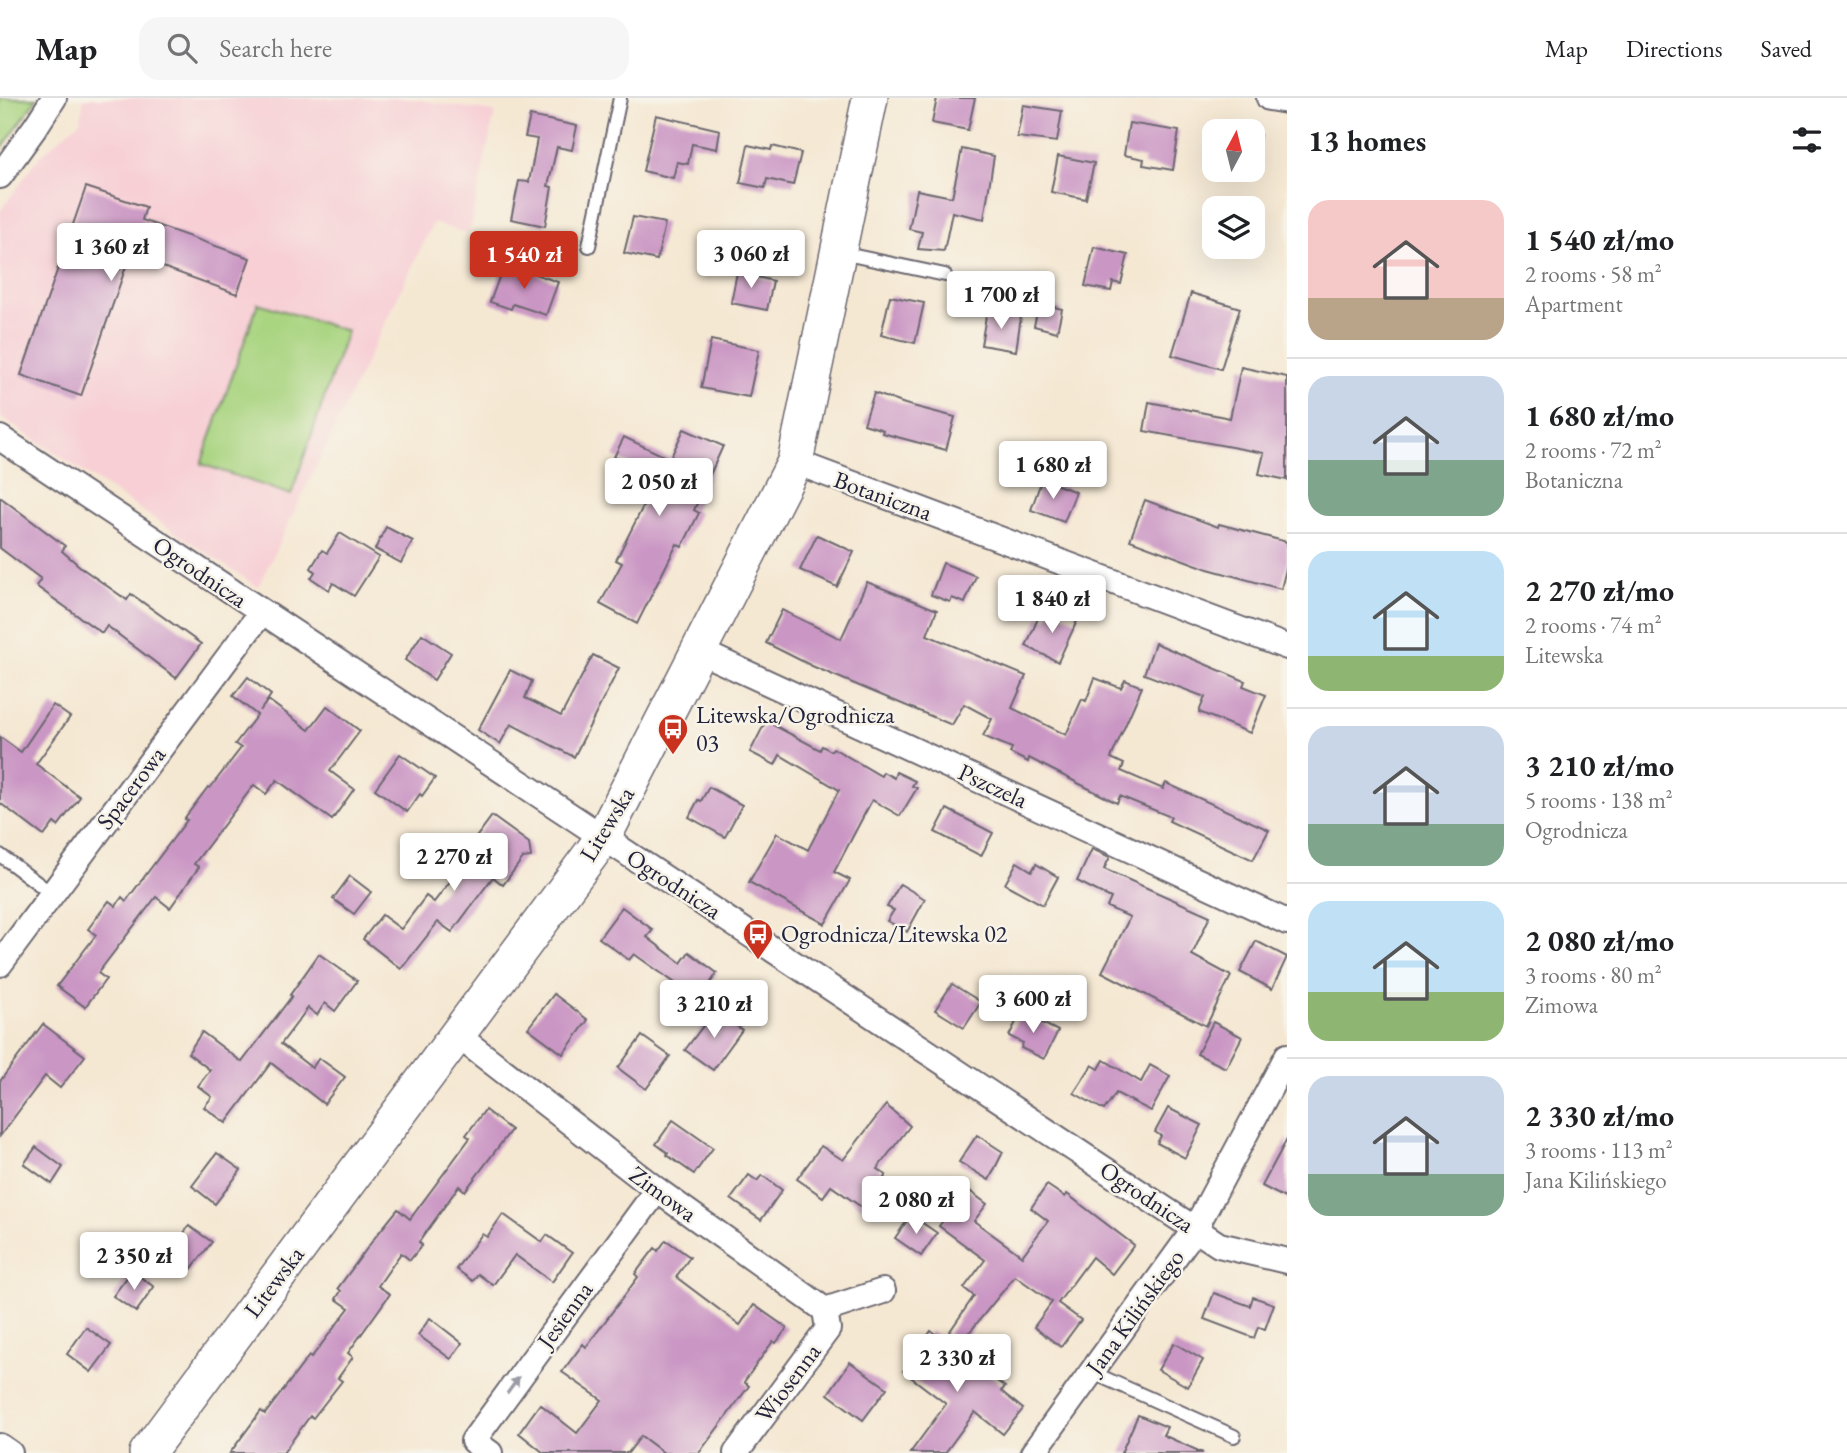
<!DOCTYPE html>
<meta charset="utf-8">
<style>
body{margin:0;font-family:"EB Garamond",serif;background:#f6f6f6;color:#202124;height:100vh;display:flex;flex-direction:column;font-size:26px;white-space:nowrap}
*{box-sizing:border-box;margin:0}
p{font-size:23px;color:#757577}
.icon{flex:none;width:38px;height:38px;fill:none;stroke:currentColor;stroke-width:2;stroke-linecap:round;stroke-linejoin:round}
.map{position:relative;flex:1;overflow:hidden}
.side{display:flex;flex-direction:column;background:#fff;width:560px}
.side>*{flex:none}
.needle{width:46px;rotate:7deg}
.buttons{position:absolute;left:1202px;top:21px;display:grid;gap:14px}
.buttons a{display:grid;place-items:center;width:63px;height:63px;border-radius:14px;background:#fff;box-shadow:0 7px 28px #0002;font-size:35px}
.price{position:absolute;translate:-50% -60px;padding:0 16px;border-radius:7px;background:#fff;color:#222;font-size:23px;line-height:46px;filter:drop-shadow(0 2px 4px #0008)}
.price::after{content:'';position:absolute;left:50%;top:42px;width:21px;height:16px;margin-left:-10px;background:inherit;clip-path:polygon(0 0,100% 0,50% 100%)}
.price.on{background:#c8321e;color:#fff}
ul{padding:0;list-style:none}
li{display:flex;align-items:center;gap:21px;height:175px;padding:0 21px}
li+li{border-top:2px solid #e0e0e0}
li span{display:grid;place-items:center;flex:none;width:196px;height:140px;border-radius:21px;color:#555}
li>.icon{margin-inline-start:auto}
span .icon{width:84px;height:84px;fill:#fffc;stroke-width:1}
li b{font-size:30px}
h2{display:flex;justify-content:space-between;align-items:center;height:84px;padding:0 21px;font-size:30px}
header{display:flex;align-items:center;gap:42px;box-sizing:border-box;height:98px;padding:0 35px;background:#fff;border-bottom:2px solid #e0e0e0}
header strong{font-size:33px}
nav{display:flex;gap:38px;margin-inline-start:auto;font-size:24px}
.search{width:490px;height:63px;background:#f6f6f6;display:flex;align-items:center;gap:18px;box-sizing:border-box;padding:0 24px;border-radius:21px;color:#757577;font-size:26px}
main{display:flex;flex:1;min-height:0}
.map>svg:first-child{display:block}
</style>
<header>
<strong>Map</strong>
<div class="search"><svg class="icon" aria-label="search" viewBox="0 0 24 24"><circle cx="10" cy="10" r="6"/><path d="M15 15l6 6"/></svg>Search here</div>
<nav><a>Map</a><a>Directions</a><a>Saved</a></nav>
</header>
<main>
<div class="map">
<svg width="1287" height="1355" viewBox="0 0 1287 1355">
<rect width="100%" height="100%" fill="#f7f3e8"/>
<filter id="ink" filterUnits="userSpaceOnUse"><feTurbulence type="fractalNoise" baseFrequency=".0143" numOctaves="2"/><feDisplacementMap in="SourceGraphic" scale="14" xChannelSelector="R" yChannelSelector="G"/><feConvolveMatrix kernelMatrix="1 2 1 2 8 2 1 2 1" color-interpolation-filters="sRGB"/></filter>
<filter id="wash" filterUnits="userSpaceOnUse"><feTurbulence type="fractalNoise" baseFrequency=".00686" numOctaves="4" result="noise"/><feDisplacementMap in="SourceGraphic" scale="28" xChannelSelector="R" yChannelSelector="G"/><feGaussianBlur stdDeviation="1.57" result="paint"/><feColorMatrix in="noise" values="0 0 0 0 0 0 0 0 0 0 0 0 0 0 0 0 0 1.4 0 .05"/><feComposite in="paint" operator="in"/></filter>
<g filter="url(#wash)">
<rect width="100%" height="100%" fill="#f5e8d3"/>
<!-- built -->
<path fill="#f7cfd5" d="M84 0H406L495 14 469 136 433 125 258 489 0 319V113L40 58 80 23Z"/>
<!-- green -->
<g fill="#a9d480" stroke="#667b5e" stroke-width="2">
<path d="M0 0H37L0 53Z"/>
<path d="M258 205 347 233 291 397 201 366Z"/>
</g>
<g id="blocks">
<!-- building -->
<g fill="#ca96c4">
<path d="M937 0H975L968 32 932 25Z"/>
<path d="M1023 7 1062 13 1057 44 1017 39Z"/>
<path d="M656 17 720 32 717 51 692 46 688 66 677 64 673 80 643 73Z"/>
<path d="M530 18 577 28 572 52 557 49 548 88 552 89 545 128 511 121 519 83 529 84 537 41 525 39Z"/>
<path d="M1129 25 1179 33 1173 72 1143 67 1144 61 1124 57Z"/>
<path d="M1253 35 1260 37 1252 78 1226 73 1253 72Z"/>
<path d="M748 47 771 52 772 48 801 55 793 87 767 81 765 90 740 85Z"/>
<path d="M962 51 994 58 984 121 952 114 944 153 918 151 922 134 909 131 917 92 952 99Z"/>
<path d="M1058 58 1094 65 1086 101 1051 94Z"/>
<path d="M86 89 146 109 142 122 250 160 237 196 130 157 81 298 21 277Z"/>
<path d="M633 119 665 125 657 162 624 155Z"/>
<path d="M1094 149 1128 157 1121 186 1113 184 1111 193 1085 188Z"/>
<path d="M503 169 522 176 524 172 558 184 546 217 513 206 511 211 490 204Z"/>
<path d="M738 169 758 173 757 179 773 183 767 212 731 205Z"/>
<path d="M1191 195 1240 210 1221 271 1172 257Z"/>
<path d="M890 198 924 205 915 245 881 237Z"/>
<path d="M1039 205 1062 211 1057 234 1034 228Z"/>
<path d="M987 212 1021 218 1016 253 981 247Z"/>
<path d="M711 242 759 252 749 299 701 290Z"/>
<path d="M1241 269 1287 279V382L1259 376 1264 355 1144 333 1149 304 1230 320Z"/>
<path d="M874 295 905 306 955 319 946 352 882 335 883 332 864 326Z"/>
<path d="M684 331 723 348 694 412 699 415 682 449 677 446 637 526 600 506 622 465 616 462 658 379 614 359 624 339 670 361Z"/>
<path d="M1042 381 1076 394 1064 424 1031 412Z"/>
<path d="M0 399 65 448 62 453 83 471 127 502 131 496 201 546 176 580 107 528 102 535 36 488 41 481 0 450Z"/>
<path d="M1145 402 1218 429 1219 426 1287 444V467L1281 491 1208 471 1130 442Z"/>
<path d="M386 429 413 443 401 465 375 451Z"/>
<path d="M340 435 379 459 354 498 333 485 329 492 311 480 315 474 311 470 322 452 327 455Z"/>
<path d="M817 437 854 454 837 489 800 472Z"/>
<path d="M943 465 976 478 965 505 952 500 950 504 931 497Z"/>
<path d="M867 484 937 512 927 537 1026 578 1012 610 1066 637 1082 601 1086 603 1095 580 1121 590 1125 582 1142 589 1111 660 1124 666 1121 673 1163 691 1166 685 1269 732 1253 762 1169 723 1171 719 1120 698 1117 705 1029 660 1028 664 1010 655 1012 650 983 638 992 621 964 606 952 627 812 568 766 545 782 512 841 541Z"/>
<path d="M1052 511 1077 523 1058 564 1026 548 1039 518 1047 521Z"/>
<path d="M422 536 451 555 434 582 405 562Z"/>
<path d="M1155 545 1245 583 1243 588 1266 597 1250 635 1199 614 1205 599 1144 576Z"/>
<path d="M593 557 619 570 574 659 511 626 500 646 478 632 510 572 532 583 525 600 561 618Z"/>
<path d="M248 579 271 597 260 613 268 602 309 632 327 608 360 633 330 673 354 691 332 722 277 682 266 696 254 687 194 766 199 769 170 810 156 799 98 875 106 881 85 909 57 888 96 837 88 831 109 803 116 808 122 799 126 803 187 722 184 721 208 689 210 690 241 650 235 646 257 617 233 598Z"/>
<path d="M53 607 70 619 36 666 80 699 58 728 54 725 44 738 0 705V639L21 654Z"/>
<path d="M766 623 820 652 822 648 831 653 833 650 881 678 883 674 894 680 896 674 915 683 912 688 917 690 900 718 872 702 834 774 850 782 825 826 749 784 777 735 808 752 839 692 780 657 775 667 750 654Z"/>
<path d="M400 656 435 680 422 698 420 696 407 714 375 691Z"/>
<path d="M709 689 742 707 725 739 689 719 698 702 701 703Z"/>
<path d="M947 711 993 735 981 758 935 734Z"/>
<path d="M492 718 529 745 531 759 523 760 503 787 493 779 452 834 438 824 401 871 363 841 382 817 401 831 426 798 434 804 468 760 463 757Z"/>
<path d="M1092 751 1110 759 1104 771 1210 818 1192 857 1231 878 1206 928 1102 874 1130 819 1107 809 1111 800 1077 783Z"/>
<path d="M1017 764 1032 773 1036 766 1058 779 1043 807 1005 786Z"/>
<path d="M350 778 371 794 354 816 333 801Z"/>
<path d="M900 786 925 801 907 834 887 823 894 812 887 809Z"/>
<path d="M622 809 653 832 647 839 681 865 689 854 717 875 709 887 715 891 705 906 634 856 629 862 599 840Z"/>
<path d="M1256 843 1287 859 1272 891 1240 874Z"/>
<path d="M319 856 357 883 335 913 325 905 317 917 308 910 281 946 312 970 319 960 345 979 324 1006 271 965 226 1025 204 1009 212 999 198 988 210 972 188 955 202 934 242 964 292 898 290 897Z"/>
<path d="M952 886 981 904 964 930 935 912Z"/>
<path d="M554 896 588 922 563 956 528 930Z"/>
<path d="M715 912 742 932 713 972 685 952Z"/>
<path d="M1021 914 1058 933 1044 961 1021 950 1023 945 1009 938Z"/>
<path d="M1213 924 1242 939 1226 970 1197 956Z"/>
<path d="M43 926 85 958 60 990 45 978 0 1038V983Z"/>
<path d="M642 938 670 958 646 991 618 970Z"/>
<path d="M1104 962 1141 984 1150 967 1170 978 1151 1013 1116 995 1104 1012 1074 995 1092 967 1099 971Z"/>
<path d="M886 1007 910 1028 877 1071 886 1077 863 1110 831 1088 823 1099 797 1081 821 1048 843 1062Z"/>
<path d="M1168 1010 1202 1027 1185 1060 1157 1045 1161 1038 1155 1034Z"/>
<path d="M485 1012 511 1032 465 1093 459 1088 419 1144 422 1147 410 1162 401 1155 378 1188 390 1196 348 1255 353 1259 338 1280 342 1283 313 1320 310 1318 283 1355H230L261 1313 265 1316 309 1258 311 1260 349 1210 336 1201 341 1193 338 1190 376 1138 398 1111 410 1121 470 1040 466 1037Z"/>
<path d="M673 1022 713 1050 694 1076 667 1057 668 1055 656 1046Z"/>
<path d="M977 1037 1003 1054 989 1082 959 1064Z"/>
<path d="M1287 1041V1101L1262 1088Z"/>
<path d="M36 1049 63 1069 52 1086 24 1066Z"/>
<path d="M217 1055 241 1072 215 1106 192 1088Z"/>
<path d="M749 1077 757 1083 762 1077 782 1092 761 1122 731 1101Z"/>
<path d="M1047 1087 1065 1099 1067 1096 1134 1147 1112 1176 1092 1159 1058 1205 1081 1222 1061 1249 1034 1229 1052 1204 1015 1178 961 1245 948 1236 974 1198 964 1190 985 1162 939 1128 967 1091 987 1106 974 1123 1022 1158 1048 1123 1031 1110Z"/>
<path d="M503 1116 542 1144 547 1137 572 1155 552 1184 515 1157 493 1187 478 1176 473 1183 456 1171 482 1136 487 1139Z"/>
<path d="M911 1117 937 1135 921 1158 895 1140Z"/>
<path d="M189 1128 212 1144 188 1175 167 1159Z"/>
<path d="M666 1142 690 1159 676 1179 740 1227 754 1207 787 1230 776 1245 773 1243 744 1284 749 1288 699 1355H664L641 1338 628 1355H544L519 1335 540 1306 577 1335 602 1302 562 1274 583 1246 586 1249 638 1179 635 1176 655 1150 658 1153Z"/>
<path d="M132 1173 154 1189 136 1214 113 1198Z"/>
<path d="M1214 1195 1250 1208 1253 1199 1274 1206 1265 1231 1258 1229 1254 1240 1204 1221Z"/>
<path d="M430 1220 462 1245 451 1261 418 1237Z"/>
<path d="M86 1229 111 1247 91 1274 67 1256Z"/>
<path d="M931 1233 1005 1289 1001 1293 1023 1311 1003 1336 975 1314 945 1355H910L946 1306 903 1273Z"/>
<path d="M1174 1245 1203 1262 1188 1289 1158 1272Z"/>
<path d="M850 1264 887 1290 863 1322 828 1296Z"/>
<path d="M1138 1317 1167 1329 1163 1337 1203 1355H1121Z"/>
</g>
</g>
</g>
<g filter="url(#ink)">
<use href="#blocks" fill-opacity="0" stroke="#6c6770" stroke-width="2"/>
<g fill="none" stroke-linecap="round" stroke-linejoin="round">
<!-- lane casing -->
<g stroke="#6c6770" stroke-width="16">
<g id="lane">
<path d="M589 148 620 0"/>
<path d="M841 155 945 177"/>
<path d="M0 757 52 796"/>
<path d="M1091 1274 1234 1338"/>
</g>
</g>
<!-- street casing -->
<g stroke="#6c6770" stroke-width="28">
<g id="street">
<path d="M1269 0 1287 3"/>
<path d="M0 78 36 28 54 0"/>
<path d="M0 340 1219 1147 1287 1163"/>
<path d="M795 364 1287 549"/>
<path d="M699 553 1287 824"/>
<path d="M0 866 261 515"/>
<path d="M457 937 657 1092 825 1212 883 1193"/>
<path d="M0 1348 10 1355"/>
<path d="M490 1355 473 1343 657 1092"/>
<path d="M736 1355 828 1231 825 1212"/>
<path d="M1033 1355 1195 1131 1287 958"/>
</g>
</g>
<!-- secondary casing -->
<g stroke="#6c6770" stroke-width="38">
<path id="secondary" d="M147 1355 603 740 795 364 870 0"/>
</g>
<!-- lane -->
<use href="#lane" stroke="#fff" stroke-width="12"/>
<!-- street -->
<use href="#street" stroke="#fff" stroke-width="24"/>
<!-- secondary -->
<use href="#secondary" stroke="#fff" stroke-width="35"/>
</g>
<!-- one-way arrows -->
<defs><path id="oneway-solid" d="M-6-.8H1V-3.2L6.5 0L1 3.2V.8H-6Z" transform="scale(1.75)"/></defs>
<use fill="#9c9ca7" href="#oneway-solid" transform="translate(513 1287) rotate(-54)"/>
</g>
<!-- icons -->
<defs>
<g id="bus-pin" transform="scale(1.575)"><path d="M0 17L-7.5 6A9.5 9.5 0 1 1 7.5 6Z" fill="#c8321e" stroke="#f7f3e8"/><path d="M-5-6H5V4H4V6H2V4H-2V6H-4V4H-5ZM-3.5-4V0h7V-4ZM-3.5 1.2v1.5H-2V1.2ZM2 1.2v1.5H3.5V1.2Z" fill="#fff"/></g>
</defs>
<g fill-rule="evenodd">
<use href="#bus-pin" x="673" y="631"/>
<use href="#bus-pin" x="758" y="836"/>
</g>
<g text-anchor="middle" stroke-width="5" stroke-linejoin="round" paint-order="stroke">
<!-- street labels -->
<g font-size="24" fill="#22223b" stroke="#f7f3e8">
<text transform="translate(883 398) rotate(20)" y="8">Botaniczna</text>
<text transform="translate(200 474) rotate(34)" y="8">Ogrodnicza</text>
<text transform="translate(993 688) rotate(25)" y="8">Pszczela</text>
<text transform="translate(131 690) rotate(-53)" y="8">Spacerowa</text>
<text transform="translate(607 726) rotate(-59)" y="8">Litewska</text>
<text transform="translate(674 786) rotate(33)" y="8">Ogrodnicza</text>
<text transform="translate(663 1096) rotate(36)" y="8">Zimowa</text>
<text transform="translate(1147 1099) rotate(34)" y="8">Ogrodnicza</text>
<text transform="translate(274 1184) rotate(-53)" y="8">Litewska</text>
<text transform="translate(1135 1214) rotate(-54)" y="8">Jana Kilińskiego</text>
<text transform="translate(565 1217) rotate(-54)" y="8">Jesienna</text>
<text transform="translate(788 1285) rotate(-53)" y="8">Wiosenna</text>
</g>
<!-- poi labels -->
<g font-size="24" fill="#22223b" stroke="#f7f3e8" text-anchor="start">
<text x="696" y="625">Litewska/Ogrodnicza<tspan x="696" dy="28">03</tspan></text>
<text x="781" y="844">Ogrodnicza/Litewska 02</text>
</g>
</g>
</svg>
<div class="buttons">
<a><svg class="needle" viewBox="-14 -14 28 28"><path d="M0-13l5 13h-10z" fill="#e53935"/><path d="M0 13l5-13h-10z" fill="#757577"/></svg></a>
<a><svg class="icon" aria-label="layers" viewBox="0 0 24 24"><path d="M12 4l9 5-9 5-9-5zM3 14l9 5 9-5"/></svg></a>
</div>
<b class="price" style="left:111px;top:185px">1 360 zł</b>
<b class="price" style="left:751px;top:192px">3 060 zł</b>
<b class="price on" style="left:524px;top:193px">1 540 zł</b>
<b class="price" style="left:1001px;top:233px">1 700 zł</b>
<b class="price" style="left:1053px;top:403px">1 680 zł</b>
<b class="price" style="left:659px;top:420px">2 050 zł</b>
<b class="price" style="left:1052px;top:537px">1 840 zł</b>
<b class="price" style="left:454px;top:795px">2 270 zł</b>
<b class="price" style="left:1033px;top:937px">3 600 zł</b>
<b class="price" style="left:714px;top:942px">3 210 zł</b>
<b class="price" style="left:916px;top:1138px">2 080 zł</b>
<b class="price" style="left:134px;top:1194px">2 350 zł</b>
<b class="price" style="left:957px;top:1296px">2 330 zł</b>
</div>
<section class="side">
<h2>13 homes<svg class="icon" aria-label="filters" viewBox="0 0 24 24"><path d="M4 7h16M4 17h16"/><circle cx="9" cy="7" r="2"/><circle cx="15" cy="17" r="2"/></svg></h2>
<ul>
<li><span style="background:linear-gradient(#f6c9c9 70%,#b9a48a 0)"><svg class="icon" aria-label="home" viewBox="0 0 24 24"><path d="M3 11l9-7 9 7M6 9v11h12V9"/></svg></span><div><b>1 540 zł/mo</b><p>2 rooms · 58 m²</p><p>Apartment</p></div></li>
<li><span style="background:linear-gradient(#c9d6e8 60%,#7fa58c 0)"><svg class="icon" aria-label="home" viewBox="0 0 24 24"><path d="M3 11l9-7 9 7M6 9v11h12V9"/></svg></span><div><b>1 680 zł/mo</b><p>2 rooms · 72 m²</p><p>Botaniczna</p></div></li>
<li><span style="background:linear-gradient(#bfe0f5 75%,#8fb573 0)"><svg class="icon" aria-label="home" viewBox="0 0 24 24"><path d="M3 11l9-7 9 7M6 9v11h12V9"/></svg></span><div><b>2 270 zł/mo</b><p>2 rooms · 74 m²</p><p>Litewska</p></div></li>
<li><span style="background:linear-gradient(#c9d6e8 70%,#7fa58c 0)"><svg class="icon" aria-label="home" viewBox="0 0 24 24"><path d="M3 11l9-7 9 7M6 9v11h12V9"/></svg></span><div><b>3 210 zł/mo</b><p>5 rooms · 138 m²</p><p>Ogrodnicza</p></div></li>
<li><span style="background:linear-gradient(#bfe0f5 65%,#8fb573 0)"><svg class="icon" aria-label="home" viewBox="0 0 24 24"><path d="M3 11l9-7 9 7M6 9v11h12V9"/></svg></span><div><b>2 080 zł/mo</b><p>3 rooms · 80 m²</p><p>Zimowa</p></div></li>
<li><span style="background:linear-gradient(#c9d6e8 70%,#7fa58c 0)"><svg class="icon" aria-label="home" viewBox="0 0 24 24"><path d="M3 11l9-7 9 7M6 9v11h12V9"/></svg></span><div><b>2 330 zł/mo</b><p>3 rooms · 113 m²</p><p>Jana Kilińskiego</p></div></li>
</ul>
</section>
</main>
